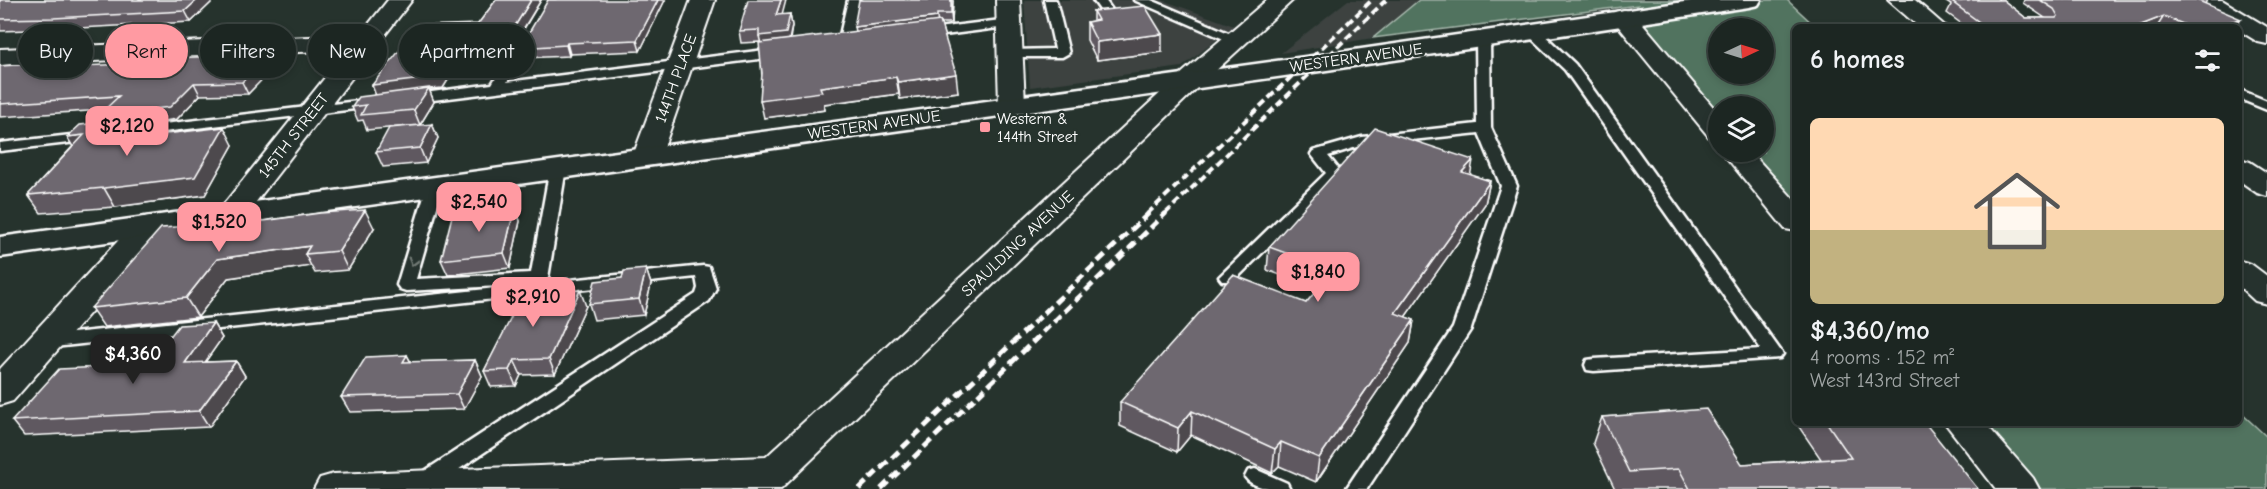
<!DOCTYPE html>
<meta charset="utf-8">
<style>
body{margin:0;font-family:"Comic Neue",sans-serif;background:#252e2a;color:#f1f3f6;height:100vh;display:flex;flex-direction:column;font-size:22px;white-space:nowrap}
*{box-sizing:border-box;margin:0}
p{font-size:20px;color:#a0a5a5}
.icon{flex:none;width:33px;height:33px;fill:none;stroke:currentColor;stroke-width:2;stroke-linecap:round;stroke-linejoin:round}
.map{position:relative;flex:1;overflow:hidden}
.details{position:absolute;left:1792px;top:24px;width:450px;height:402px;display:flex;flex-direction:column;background:#1c2622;border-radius:9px;box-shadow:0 3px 9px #0003,0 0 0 2px #3a4340}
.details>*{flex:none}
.banner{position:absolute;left:18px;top:24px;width:570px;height:54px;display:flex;gap:12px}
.needle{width:39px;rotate:86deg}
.buttons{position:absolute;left:1708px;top:18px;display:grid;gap:12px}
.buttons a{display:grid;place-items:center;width:66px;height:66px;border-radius:50%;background:#1c2622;box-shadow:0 3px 9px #0003,0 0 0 2px #3a4340;font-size:30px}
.price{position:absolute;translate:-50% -51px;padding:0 14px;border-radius:12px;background:#ff9aa2;color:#111;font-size:20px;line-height:39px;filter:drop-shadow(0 2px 3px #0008)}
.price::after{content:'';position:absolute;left:50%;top:36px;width:18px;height:14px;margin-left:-9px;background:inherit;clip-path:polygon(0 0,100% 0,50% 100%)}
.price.selected{background:#222;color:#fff}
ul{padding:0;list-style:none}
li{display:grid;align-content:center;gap:12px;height:318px;padding:0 18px}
li span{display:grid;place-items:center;height:186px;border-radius:9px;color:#555}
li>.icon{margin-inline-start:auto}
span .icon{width:108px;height:108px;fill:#fffc;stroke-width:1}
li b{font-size:26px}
h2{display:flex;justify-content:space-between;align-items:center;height:72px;padding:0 18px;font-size:26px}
.chip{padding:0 21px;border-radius:27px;background:#1c2622;box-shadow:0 3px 9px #0003,0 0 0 2px #3a4340;font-size:21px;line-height:54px}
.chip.selected{background:#ff9aa2;color:#111}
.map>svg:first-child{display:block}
</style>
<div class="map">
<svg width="2267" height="489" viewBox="0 0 2267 489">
<rect width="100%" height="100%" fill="#26332d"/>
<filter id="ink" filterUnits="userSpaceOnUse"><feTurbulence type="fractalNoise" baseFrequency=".0167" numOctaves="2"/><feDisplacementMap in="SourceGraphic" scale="12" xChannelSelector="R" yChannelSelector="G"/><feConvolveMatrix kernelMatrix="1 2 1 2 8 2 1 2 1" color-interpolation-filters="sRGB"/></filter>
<g filter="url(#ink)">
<!-- built -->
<g fill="#3c4341">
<path d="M1024 0H1162L1234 26 1182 67 1030 87Z"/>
<path d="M1348 0H1419L1373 38 1281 53Z"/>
</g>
<!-- green -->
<g fill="#51735e" stroke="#a8b9ae" stroke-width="1.5" fill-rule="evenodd">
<path d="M1419 0H1787L1816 27H1796L1795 222 1736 152H1764V106H1719V131L1624 17 1638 5 1373 38ZM1719 28H1764V74H1719Z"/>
<path d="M2240 412 2267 437V489H2019L1964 423H2240Z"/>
</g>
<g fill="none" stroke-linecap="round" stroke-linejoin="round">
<!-- lane casing -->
<g stroke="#fff" stroke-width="5">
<g id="lane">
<path d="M542 0H554L507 82 782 48 789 52 782 56 409 103 404 102 402 99 409 95 492 84Z"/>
<path d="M848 0H860L852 44 845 48 838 44Z"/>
<path d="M1044 0H1056L1069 53 1062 57H1006L1004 54 1011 50 1055 49Z"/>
<path d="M1093 0H1105L1120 21 1118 24H1110Z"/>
<path d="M1134 0H1151L1245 40 1243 43H1233Z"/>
<path d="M1009 19 1015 23 1014 26 921 38 915 34 921 30Z"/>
<path d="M1532 27 1537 28 1575 64 1780 350 1783 354 1780 358 1594 371 1587 370 1585 365 1587 360 1594 359 1761 349 1565 70 1527 34 1526 31Z"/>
<path d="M1483 34 1490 38 1491 128 1517 186 1471 329 1367 489H1346L1453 328 1501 186 1479 133 1363 145 1328 156 1342 173 1234 281H1222L1219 277 1326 173 1311 154 1313 151 1362 137 1477 124 1476 38Z"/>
<path d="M2240 90 2267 101V110L2240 99Z"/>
<path d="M375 99 380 100 382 103 380 106 138 135 131 131 138 127Z"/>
<path d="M89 133 96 137 94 140 0 151V143Z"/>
<path d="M558 163 566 168 548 278 541 283 703 266 709 267 716 288 709 301 431 488H417L414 482 417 476 696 294 698 288 696 277 45 348 39 346 36 342 39 338 45 336 534 284 406 291 400 289 397 285 427 186 435 181 443 186 416 279 531 273 550 168Z"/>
<path d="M1255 469 1287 483 1290 489C1275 489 1253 489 1245 477L1248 471Z"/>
</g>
</g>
<!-- street casing -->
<g stroke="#fff" stroke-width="4">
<g id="street">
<path d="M388 0H412L242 220 231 223 220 220 216 214 347 50 0 65V49L360 35Z"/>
<path d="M691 0H715L661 156 657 162 647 165 637 162 633 156Z"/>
<path d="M996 0H1020L1025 104 1022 110 1012 112 1002 110 999 104Z"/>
<path d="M1267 0H1293L1199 86 781 489H314L320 478 334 474 766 457 1181 74Z"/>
<path d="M1888 0H1915L1946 27H1919Z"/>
<path d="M2193 0H2222L2267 27V44L2258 42 2240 31V27H2233L2197 5Z"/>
<path d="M1624 10 1633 12 1719 114V139L1709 137 1615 22 1612 17 1615 12Z"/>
<path d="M1722 152H1751L1796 202V231L1785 229Z"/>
<path d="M2240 159 2250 162 2267 173V196L2257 193 2240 181Z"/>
<path d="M150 216 161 218 165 225 161 232 13 401 0 405V369L139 218Z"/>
<path d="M2240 261 2251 264 2267 276V304L2255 301 2240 287Z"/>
<path d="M1945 423H1985L2033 478 2039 489H1996Z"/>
</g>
</g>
<!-- secondary casing -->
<g stroke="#fff" stroke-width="5">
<path id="secondary" d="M1698 0H1761L1758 5 1749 7 1320 71 0 257V237L1320 55Z"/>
</g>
<!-- lane -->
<use href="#lane" fill="#26332d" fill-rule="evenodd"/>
<!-- street -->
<use href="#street" fill="#26332d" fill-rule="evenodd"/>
<!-- secondary -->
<use href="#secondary" fill="#26332d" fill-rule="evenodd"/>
<!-- rail-far1 -->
<g stroke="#fff" stroke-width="4" stroke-dasharray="8 4" stroke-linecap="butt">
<path d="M1147 214 1372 0"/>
<path d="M1165 214 1386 0"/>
</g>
<!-- rail -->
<g stroke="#fff" stroke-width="5" stroke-dasharray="10 5" stroke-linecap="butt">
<path d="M859 489 1149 213"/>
<path d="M881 489 1166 213"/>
</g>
</g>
<!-- wall -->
<g fill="#5f5960" stroke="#fff" stroke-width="1.5">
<path d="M0 0H214L191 22 60 29 0 31Z"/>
<path d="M496 0 498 70 453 72 443 88 429 89 434 102 420 125 367 130 363 120 358 121 352 107 376 95 478 24Z"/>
<path d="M665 0 640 51 570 54 569 56 523 58 520 48Z"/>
<path d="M953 0 952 23H941L958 92 900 99 899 94 824 104 825 110 764 118 760 42 741 43 739 31 782 15 790 14 792 26 790 40 855 32Z"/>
<path d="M1943 0H2003L2026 18H2045L2023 3 2024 0H2207L2205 4 2236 27H1966L1947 13 1951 5Z"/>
<path d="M1093 11 1162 52 1097 60 1087 40V22L1093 21Z"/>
<path d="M48 63 51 67 82 65 83 66 274 67 248 94 200 95 177 119 156 122 163 134 233 145 205 195 115 207 41 213 28 195 73 146 67 137 102 123 98 116 104 110 0 117V66Z"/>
<path d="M432 124 438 138 426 163 383 167 376 152Z"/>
<path d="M1470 175 1490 181 1485 204 1405 317 1414 320 1410 343 1316 482 1279 466 1272 473 1191 435 1177 452 1120 426V402L1306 303 1318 289 1267 270 1269 247Z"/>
<path d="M515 206 520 221 510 268 448 275 441 260 502 208Z"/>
<path d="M374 228 348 270 315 273 311 266 228 278 198 317 104 327 91 308Z"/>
<path d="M646 269 651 284 644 315 594 320 589 304 622 278Z"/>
<path d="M586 306 555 374 521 375 516 386 491 387 484 371 511 319 509 314Z"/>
<path d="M213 323 222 338 205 362 236 361 245 376 209 427 24 436 12 421 148 365Z"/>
<path d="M407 355 411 362 475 360 482 376 464 409 350 412 341 397Z"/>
<path d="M1602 417 1742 464 1821 459 1799 427 1801 423H1827L1978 489H1615L1593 443Z"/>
</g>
<!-- shaded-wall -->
<g fill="#4d484e" stroke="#fff" stroke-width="1.5">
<path d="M197 0H214L191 22 185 11Z"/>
<path d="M531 0H541L498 70 494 60Z"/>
<path d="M658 0H665L640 51 637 40Z"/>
<path d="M781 0H786L779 27 776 15Z"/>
<path d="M951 0H953L952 23 951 14Z"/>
<path d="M790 14 792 26 788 45 762 48 759 36Z"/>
<path d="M2164 16 2157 27H2136Z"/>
<path d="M937 17 938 26 856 36 854 27Z"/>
<path d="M2241 19 2236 27H2208Z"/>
<path d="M1162 34V52L1097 60V42Z"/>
<path d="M567 43 570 54 569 56 566 45Z"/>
<path d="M268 55 274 67 248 94 242 82Z"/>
<path d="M449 62 453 72 443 88 429 89 434 102 420 125 414 110 376 96 372 85Z"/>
<path d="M956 74 958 92 900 99 898 82Z"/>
<path d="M896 77 899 94 824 104 825 110 764 118 760 100 820 87Z"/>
<path d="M194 83 200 95 177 119 156 122 163 134 143 156 106 128 98 116Z"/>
<path d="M432 124 438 138 426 163 420 148Z"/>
<path d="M224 127 233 145 205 195 115 207 104 188Z"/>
<path d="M84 135 78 155 67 137Z"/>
<path d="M1473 160 1469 183 1462 172Z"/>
<path d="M1490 181 1485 204 1391 337 1395 313Z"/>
<path d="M515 206 520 221 510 268 504 253Z"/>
<path d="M365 210 374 228 348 270 339 251Z"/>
<path d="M310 246 305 254 311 266 228 278 198 317 186 298 217 259Z"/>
<path d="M646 269 651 284 644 315 639 299Z"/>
<path d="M580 290 586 306 555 374 549 359Z"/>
<path d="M1414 320 1410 343 1316 482 1319 458Z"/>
<path d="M213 323 222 338 194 378 185 363Z"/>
<path d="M407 355 415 371 403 362Z"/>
<path d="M475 360 482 376 464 409 457 394Z"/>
<path d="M514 360 521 375 516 386 509 370Z"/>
<path d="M236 361 245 376 209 427 199 411Z"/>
<path d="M1192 411 1191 435 1177 452 1178 428Z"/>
<path d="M1281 442 1279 466 1272 473 1275 449Z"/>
</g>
<!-- building -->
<g fill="#6e6770" stroke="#fff" stroke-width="1.5">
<path d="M0 0H197L185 11 54 18 0 19Z"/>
<path d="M496 0H531L494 60 449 62 439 77 372 85 419 26 478 24Z"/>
<path d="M548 0H658L637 40 567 43 566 45 520 48Z"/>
<path d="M748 0H781L776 15 790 14 786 33 759 36V30L739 31Z"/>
<path d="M859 0H951V14H937V17L854 27Z"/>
<path d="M1966 0H2003L2026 18H2056L2058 16 2054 9 2040 0H2205L2199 1 2241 19 2208 27H2190L2164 16 2136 27H1986L1952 2 1968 1Z"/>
<path d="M1145 6 1162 34 1097 42 1087 22 1098 20 1093 11Z"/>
<path d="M940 21 956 74 898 82 896 77 820 87 822 92 760 100 762 73 759 43Z"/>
<path d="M268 55 242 82 194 83 170 107 98 116 119 96 0 104V66L48 63 44 67 82 65 81 66 152 63 157 58Z"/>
<path d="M429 88 414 110 361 115 366 105 352 107 359 97Z"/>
<path d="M153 117 132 138 224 127 195 177 104 188 28 195 84 135 67 137 80 125Z"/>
<path d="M432 124 420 148 376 152 389 128Z"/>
<path d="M1375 128 1473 160 1462 172 1490 181 1395 313 1414 320 1319 458 1281 442 1275 449 1192 411 1178 428 1120 402 1233 275 1306 303 1333 270 1269 247Z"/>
<path d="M500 203 498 209 515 206 504 253 441 260 452 216 472 213 474 207Z"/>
<path d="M365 210 339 251 305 254 310 246 217 259 186 298 91 308 161 228 256 222 320 213Z"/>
<path d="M646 269 639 299 589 304 595 281 622 278 624 271Z"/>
<path d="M580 290 549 359 514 360 509 370 484 371 513 314H509L521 292Z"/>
<path d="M213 323 185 363 236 361 199 411 12 421 59 369 148 365 179 325Z"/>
<path d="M407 355 403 362 475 360 457 394 341 397 366 357Z"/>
<path d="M1706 409 1742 464 1851 458 1827 423H1925L1978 489H1690L1679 469 1629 472 1602 417Z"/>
</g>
<!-- one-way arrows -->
<defs><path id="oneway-chevron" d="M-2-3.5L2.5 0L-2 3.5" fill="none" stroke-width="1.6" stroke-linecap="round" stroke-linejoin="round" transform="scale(1.5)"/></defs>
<use stroke="#727a76" href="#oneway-chevron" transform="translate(413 262) rotate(106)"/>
</g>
<!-- markers -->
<rect fill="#ff9aa2" stroke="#26332d" stroke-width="2" x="979" y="121" width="12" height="12" rx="3"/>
<g text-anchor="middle" stroke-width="5" stroke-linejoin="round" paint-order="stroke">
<!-- street labels -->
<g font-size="16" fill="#fff" stroke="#26332d">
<text transform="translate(1356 57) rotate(-8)" y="6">WESTERN AVENUE</text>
<text transform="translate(675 78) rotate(-70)" y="6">144TH PLACE</text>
<text transform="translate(874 124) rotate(-8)" y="6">WESTERN AVENUE</text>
<text transform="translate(293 135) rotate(-52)" y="6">145TH STREET</text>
<text transform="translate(1017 243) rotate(-43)" y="6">SPAULDING AVENUE</text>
</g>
<!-- poi labels -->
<g font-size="16" fill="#fff" stroke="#26332d" text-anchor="start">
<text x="997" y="124">Western &amp;<tspan x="997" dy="18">144th Street</tspan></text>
</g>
</g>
</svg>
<div class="buttons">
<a><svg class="needle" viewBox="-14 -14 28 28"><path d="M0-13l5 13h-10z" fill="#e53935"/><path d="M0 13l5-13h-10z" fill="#a0a5a5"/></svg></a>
<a><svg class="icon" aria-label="layers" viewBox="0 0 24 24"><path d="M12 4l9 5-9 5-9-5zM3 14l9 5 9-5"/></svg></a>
</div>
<b class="price" style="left:127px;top:157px">$2,120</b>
<b class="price" style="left:479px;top:233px">$2,540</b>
<b class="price" style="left:219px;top:253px">$1,520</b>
<b class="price" style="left:1318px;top:303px">$1,840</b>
<b class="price" style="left:533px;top:328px">$2,910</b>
<b class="price selected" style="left:133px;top:385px">$4,360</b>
<div class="banner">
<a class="chip">Buy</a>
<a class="chip selected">Rent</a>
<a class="chip">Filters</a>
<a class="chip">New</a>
<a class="chip">Apartment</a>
</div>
<section class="details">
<h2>6 homes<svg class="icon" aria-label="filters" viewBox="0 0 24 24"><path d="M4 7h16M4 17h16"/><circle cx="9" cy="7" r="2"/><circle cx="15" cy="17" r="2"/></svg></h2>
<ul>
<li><span style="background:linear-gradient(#ffd9b3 60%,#c2b280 0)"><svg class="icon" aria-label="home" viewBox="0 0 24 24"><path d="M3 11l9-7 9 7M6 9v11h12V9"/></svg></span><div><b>$4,360/mo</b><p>4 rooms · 152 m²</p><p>West 143rd Street</p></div></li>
</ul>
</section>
</div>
